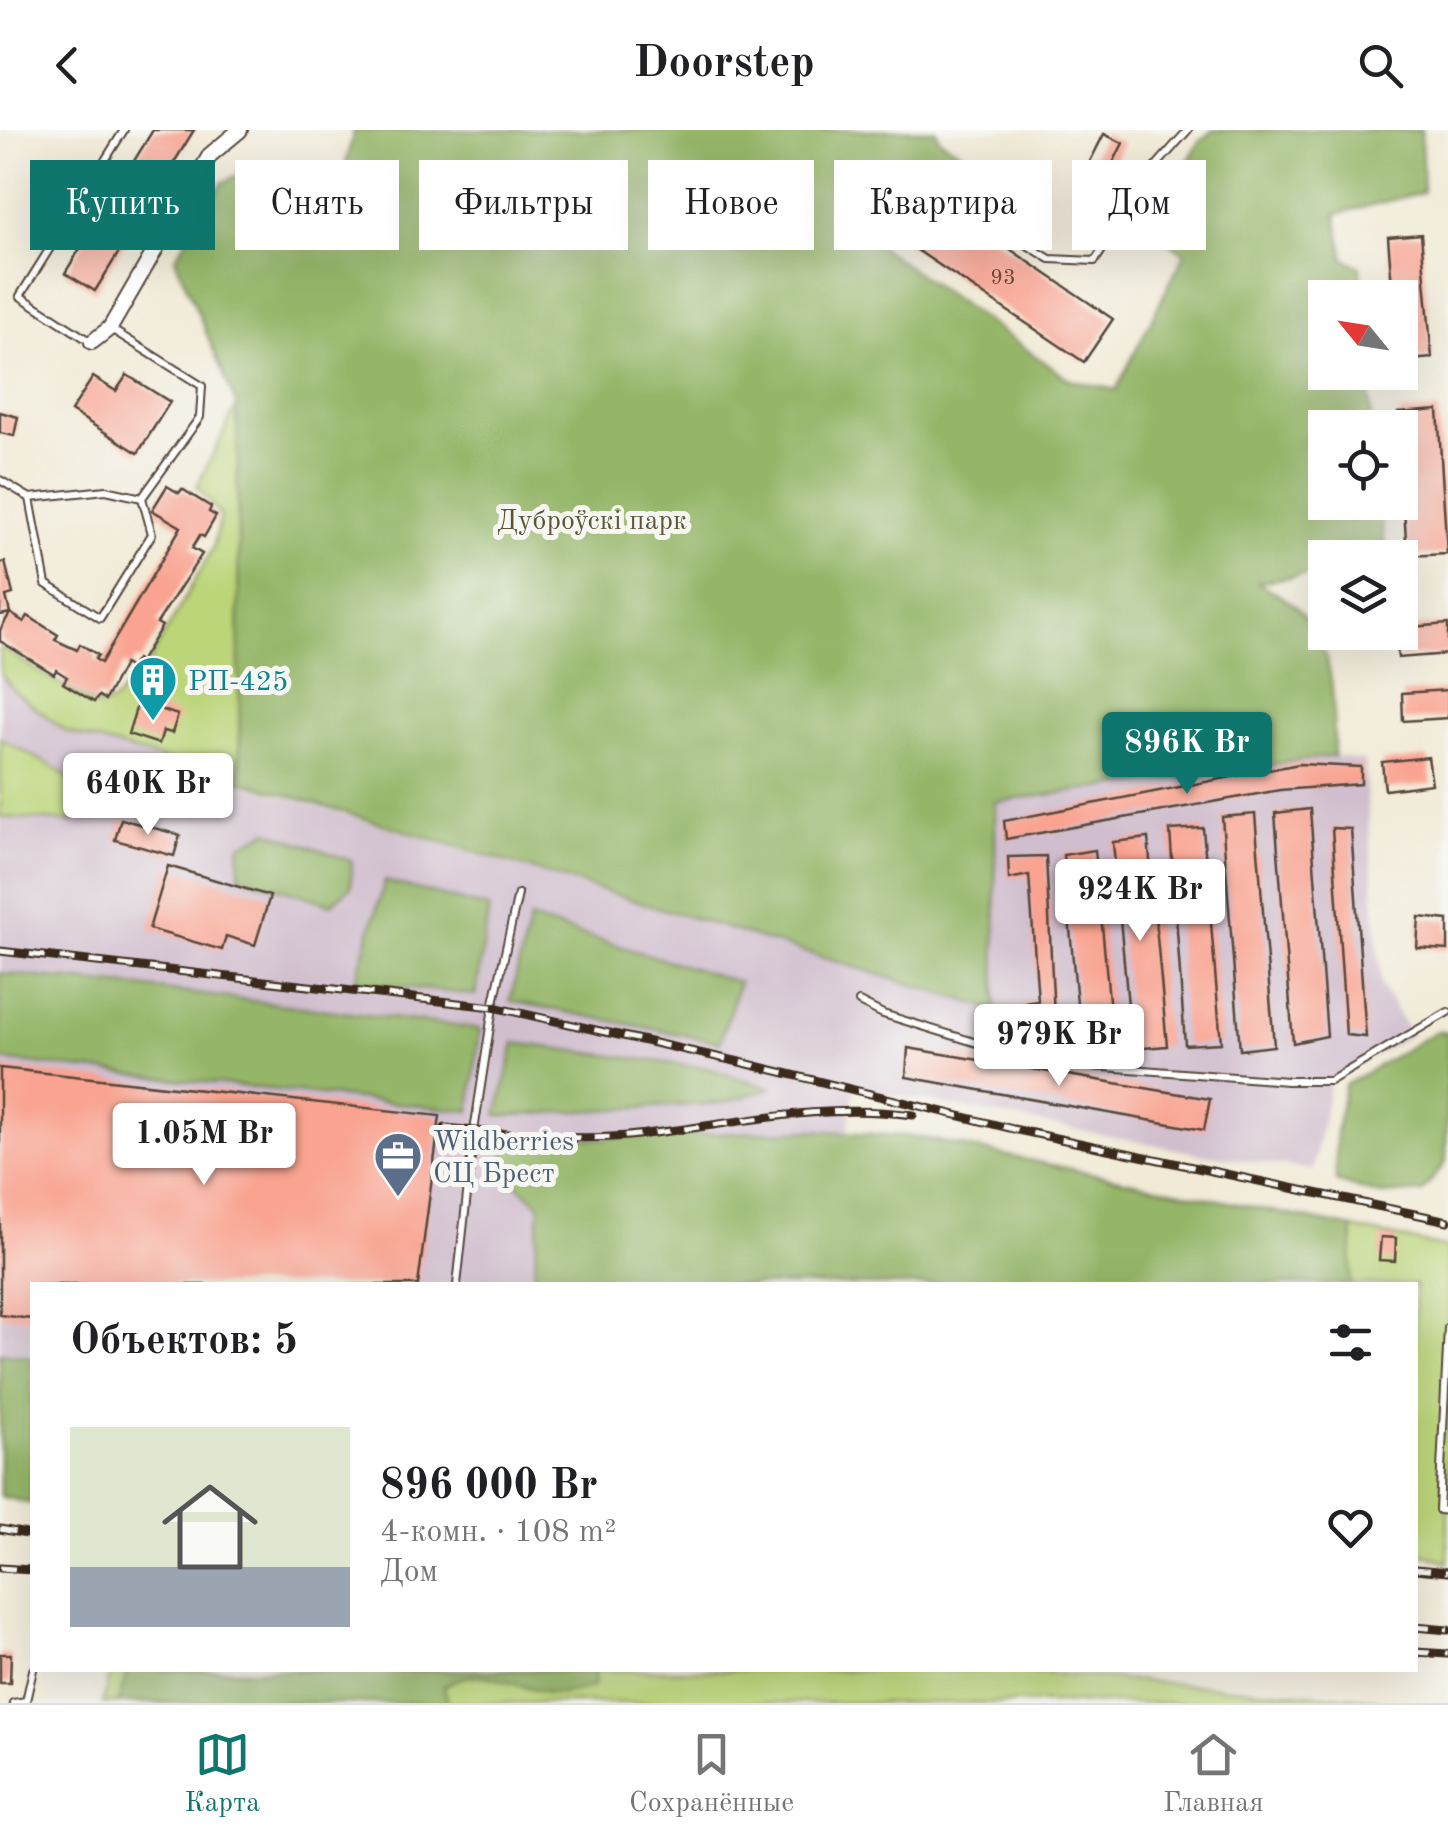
<!DOCTYPE html>
<html lang="ru">
<meta charset="utf-8">
<style>
body{margin:0;font-family:"Old Standard TT",serif;background:#f6f6f6;color:#202124;height:100vh;display:flex;flex-direction:column;font-size:38px;white-space:nowrap}
*{box-sizing:border-box;margin:0}
p{font-size:32px;color:#757577}
.icon{flex:none;width:55px;height:55px;fill:none;stroke:currentColor;stroke-width:2;stroke-linecap:round;stroke-linejoin:round}
.map{position:relative;flex:1;overflow:hidden}
.side{position:absolute;left:30px;top:1152px;width:1388px;height:390px;display:flex;flex-direction:column;background:#fff;border-radius:0px;box-shadow:0 10px 40px #0002}
.side>*{flex:none}
.top-card{position:absolute;left:30px;top:30px;width:1390px;height:90px;display:flex;gap:20px}
.needle{width:65px;rotate:300deg}
.buttons{position:absolute;left:1308px;top:150px;display:grid;gap:20px}
.buttons a{display:grid;place-items:center;width:110px;height:110px;border-radius:0px;background:#fff;box-shadow:0 10px 40px #0002;font-size:50px}
.price{position:absolute;translate:-50% -85px;padding:0 22px;border-radius:10px;background:#fff;color:#222;font-size:32px;line-height:65px;filter:drop-shadow(0 2px 5px #0008)}
.price::after{content:'';position:absolute;left:50%;top:60px;width:30px;height:22px;margin-left:-15px;background:inherit;clip-path:polygon(0 0,100% 0,50% 100%)}
.price.selected{background:#0f766e;color:#fff}
ul{padding:0;list-style:none}
li{display:flex;align-items:center;gap:30px;height:250px;padding:0 40px}
li span{display:grid;place-items:center;flex:none;width:280px;height:200px;border-radius:0px;color:#555}
li>.icon{margin-inline-start:auto}
span .icon{width:120px;height:120px;fill:#fffc;stroke-width:1}
li b{font-size:42px}
h2{display:flex;justify-content:space-between;align-items:center;height:120px;padding:0 40px;font-size:42px}
.pill{padding:0 35px;border-radius:0px;background:#fff;box-shadow:0 10px 40px #0002;font-size:35px;line-height:90px}
.pill.selected{background:#0f766e;color:#fff}
header{display:flex;justify-content:space-between;align-items:center;height:130px;padding:0 40px;background:#fff;font-size:45px;font-weight:700}
.dock{display:flex;justify-content:space-around;align-items:center;height:140px;border-top:2px solid #e0e0e0;background:#fff;font-size:28px;color:#757577}
.dock a{display:grid;justify-items:center;gap:5px}
.dock .selected{color:#0f766e}
.map>svg:first-child{display:block}
</style>
<header><svg class="icon" aria-label="back" viewBox="0 0 24 24"><path d="M15 5l-7 7 7 7"/></svg>Doorstep<svg class="icon" aria-label="search" viewBox="0 0 24 24"><circle cx="10" cy="10" r="6"/><path d="M15 15l6 6"/></svg></header>
<div class="map">
<svg width="1448" height="1573" viewBox="0 0 1448 1573">
<rect width="100%" height="100%" fill="#f6f6f2"/>
<filter id="ink" filterUnits="userSpaceOnUse"><feTurbulence type="fractalNoise" baseFrequency=".01" numOctaves="2"/><feDisplacementMap in="SourceGraphic" scale="20" xChannelSelector="R" yChannelSelector="G"/><feConvolveMatrix kernelMatrix="1 2 1 2 8 2 1 2 1" color-interpolation-filters="sRGB"/></filter>
<filter id="wash" filterUnits="userSpaceOnUse"><feTurbulence type="fractalNoise" baseFrequency=".0048" numOctaves="4" result="noise"/><feDisplacementMap in="SourceGraphic" scale="40" xChannelSelector="R" yChannelSelector="G"/><feGaussianBlur stdDeviation="2.25" result="paint"/><feColorMatrix in="noise" values="0 0 0 0 0 0 0 0 0 0 0 0 0 0 0 0 0 1.4 0 .05"/><feComposite in="paint" operator="in"/></filter>
<g filter="url(#wash)">
<rect width="100%" height="100%" fill="#f1ead6"/>
<!-- industrial -->
<path fill="#d0bdcd" d="M0 543 14 561 67 602 995 880 994 672 1334 626 1364 631 1381 855 1411 905 1330 951 1313 1040 1201 1024 855 957 848 1000 505 1013 509 1047 540 1075 533 1155H32V1227L0 1223Z"/>
<!-- green -->
<g fill="#bcd579" stroke="#7c804c" stroke-width="2.5">
<path d="M237 275 240 651 67 602 14 561 0 543V517L97 577 113 572 147 536 213 418 221 386 197 357Z"/>
<path d="M0 608 57 639 79 657 72 692 0 687Z"/>
<path d="M1353 1098 1448 1118V1433L1415 1421V1155H1350Z"/>
<path d="M110 1540H1007L1379 1570 1378 1573H103Z"/>
</g>
<!-- forest -->
<g fill="#95b669" stroke="#687044" stroke-width="2.5">
<path d="M354 0H936L939 9 1028 62 1003 75 935 32 914 47 870 110 1070 250 1116 260 1185 123 1147 98 1201 10 1213 0H1421L1423 62 1336 84 1344 128 1360 137 1362 167 1325 168V242L1367 243 1372 297 1325 298V372L1380 373 1386 427 1325 428V442L1258 452C1270 461 1287 468 1297 478 1338 521 1333 570 1334 626L995 672 996 880 240 651 237 276 175 128 222 53 242 43 261 57 280 97 311 103 333 87Z"/>
<path d="M268 701 352 731 351 757 331 774 240 746 239 716Z"/>
<path d="M385 751 489 778 476 865 355 852Z"/>
<path d="M530 789 739 852 720 912 510 871Z"/>
<path d="M0 843 140 857 480 899 470 981 0 930Z"/>
<path d="M1437 901 1448 903 1446 1032 1422 1062 1380 1065 1336 1051V1002L1345 955Z"/>
<path d="M515 913 707 938 771 958 723 973 497 986Z"/>
<path d="M811 1000 918 1007 1353 1098 1350 1155H533L540 1075 509 1047 504 1012Z"/>
<path d="M0 1223 32 1227V1374L0 1366Z"/>
<path d="M128 1540H595L594 1556C582 1559 566 1566 554 1564 514 1560 482 1530 444 1556L448 1573H118Z"/>
</g>
<g id="blocks">
<!-- building -->
<g fill="#f9a390">
<path d="M153 0H194L95 161 65 143Z"/>
<path d="M1104 4 1123 13 1098 63 1079 53Z"/>
<path d="M923 60 1113 189 1084 232 893 104Z"/>
<path d="M1421 104 1432 228 1400 231V168H1393L1388 107Z"/>
<path d="M127 245 170 272 138 323 71 281 93 247 116 261Z"/>
<path d="M1438 280 1447 424 1407 426 1398 283Z"/>
<path d="M0 282 18 287 14 306 0 303Z"/>
<path d="M167 356 179 363 182 359 211 377 209 382 216 386 204 407 200 405 192 418 202 424 157 493 162 496 140 532 136 529 130 538 124 534 105 570 99 566 94 572 63 553 67 547 56 540 54 544 0 511V500L10 483 24 492 28 486 58 505 55 510 77 520 80 514 98 525 95 529 101 533 181 397 152 380Z"/>
<path d="M5 432 13 464 6 466 10 483 0 485V433Z"/>
<path d="M1448 494V524L1398 528 1396 502H1400V498Z"/>
<path d="M1448 560V588L1403 591 1402 563Z"/>
<path d="M138 572 178 585 172 603 163 601 159 614 128 604Z"/>
<path d="M1428 627 1432 654 1385 660 1382 632Z"/>
<path d="M1299 634 1361 637V654L1280 660 1006 709 1004 691Z"/>
<path d="M1310 679 1327 906 1293 913 1275 683Z"/>
<path d="M1255 684 1274 916 1240 920 1222 687Z"/>
<path d="M121 689 180 705 174 726 115 710Z"/>
<path d="M1203 698 1221 913 1185 915 1170 700Z"/>
<path d="M1332 698 1351 699 1366 907 1346 905Z"/>
<path d="M1148 708 1167 916 1132 919 1113 712Z"/>
<path d="M1095 720 1113 913 1081 915 1063 725Z"/>
<path d="M1046 726 1055 906 1027 907 1024 873 1038 871 1029 745 1009 749 1008 727Z"/>
<path d="M168 736 270 766 255 815 226 806 222 820 149 799Z"/>
<path d="M1419 787 1448 790V820L1417 818Z"/>
<path d="M908 918 1210 969 1204 1000 906 947Z"/>
<path d="M0 938 440 986 418 1155H32V1189L0 1185Z"/>
<path d="M1381 1107 1396 1108 1395 1131 1379 1130Z"/>
<path d="M0 1524H11L10 1553H0Z"/>
</g>
</g>
</g>
<g filter="url(#ink)">
<use href="#blocks" fill-opacity="0" stroke="#56473a" stroke-width="2.5"/>
<g fill="none" stroke-linecap="round" stroke-linejoin="round">
<!-- service casing -->
<g stroke="#56473a" stroke-width="10">
<g id="service">
<path d="M944 64 1050 129 1095 131 1156 36 1188 0"/>
<path d="M91 212 20 166 124 0"/>
<path d="M0 350 30 368 106 360 142 368 200 287 202 256 111 199"/>
<path d="M30 368 46 454 100 488 152 404 142 368"/>
<path d="M859 872 883 884 1039 932 1287 951H1330L1448 882"/>
<path d="M457 1155 474 1001 493 877 518 764"/>
<path d="M1448 1198 1439 1380 1448 1381"/>
<path d="M13 1573 26 1571 33 1540"/>
</g>
</g>
<!-- minor casing -->
<g stroke="#56473a" stroke-width="18">
<path id="minor" d="M92 212 110 198 210 25 240 0"/>
</g>
<!-- service -->
<use href="#service" stroke="#fff" stroke-width="6"/>
<!-- minor -->
<use href="#minor" stroke="#fff" stroke-width="14"/>
<!-- rail casing -->
<g stroke="#3b2a1e" stroke-width="9">
<g id="rail">
<path d="M0 821 493 877 744 933 1013 999 1448 1091"/>
<path d="M445 998C508 1004 574 1012 637 1005 732 995 817 972 913 985"/>
<path d="M0 1399 32 1405"/>
<path d="M0 1438 32 1440"/>
<path d="M1415 1439 1448 1442"/>
<path d="M1415 1497 1448 1500"/>
<path d="M1415 1522 1448 1524"/>
</g>
</g>
<!-- rail -->
<use href="#rail" stroke="#f6f6f2" stroke-width="5" stroke-dasharray="15" stroke-linecap="butt"/>
</g>
</g>
<!-- icons -->
<defs>
<g id="building-pin" transform="scale(2.5)"><path d="M0 17L-7.5 6A9.5 9.5 0 1 1 7.5 6Z" fill="#0f9aa8" stroke="#f6f6f2"/><path d="M-4-6H4V6H1V3H-1V6H-4ZM-2.5-4.3h1.7v1.8h-1.7ZM.8-4.3h1.7v1.8H.8ZM-2.5-1h1.7V.8h-1.7ZM.8-1h1.7V.8H.8Z" fill="#fff"/></g>
<g id="office-pin" transform="scale(2.5)"><path d="M0 17L-7.5 6A9.5 9.5 0 1 1 7.5 6Z" fill="#5c6f8a" stroke="#f6f6f2"/><path d="M-6-3h4V-5.5h4V-3h4V5H-6ZM-1-4.5V-3h2v-1.5ZM-6 0V1H6V0Z" fill="#fff"/></g>
</defs>
<g fill-rule="evenodd">
<use href="#building-pin" x="153" y="550"/>
<use href="#office-pin" x="398" y="1026"/>
</g>
<g text-anchor="middle" stroke-width="10" stroke-linejoin="round" paint-order="stroke">
<!-- number labels -->
<g font-size="22" fill="#6a483a">
<text x="1003" y="154">93</text>
</g>
<!-- park labels -->
<g font-size="28" fill="#5b5535" stroke="#f6f6f2">
<text x="592" y="399">Дуброўскі парк</text>
</g>
<!-- culture labels -->
<g font-size="28" fill="#0d838f" stroke="#f6f6f2" text-anchor="start">
<text x="188" y="560">РП-425</text>
</g>
<!-- service labels -->
<g font-size="28" fill="#4e5e75" stroke="#f6f6f2" text-anchor="start">
<text x="433" y="1020">Wildberries<tspan x="433" dy="32">СЦ Брест</tspan></text>
</g>
</g>
</svg>
<div class="buttons">
<a><svg class="needle" viewBox="-14 -14 28 28"><path d="M0-13l5 13h-10z" fill="#e53935"/><path d="M0 13l5-13h-10z" fill="#757577"/></svg></a>
<a><svg class="icon" aria-label="locate" viewBox="0 0 24 24"><circle cx="12" cy="12" r="6"/><path d="M12 2v4M12 18v4M2 12h4M18 12h4"/></svg></a>
<a><svg class="icon" aria-label="layers" viewBox="0 0 24 24"><path d="M12 4l9 5-9 5-9-5zM3 14l9 5 9-5"/></svg></a>
</div>
<b class="price selected" style="left:1187px;top:667px">896K Br</b>
<b class="price" style="left:148px;top:708px">640K Br</b>
<b class="price" style="left:1140px;top:814px">924K Br</b>
<b class="price" style="left:1059px;top:959px">979K Br</b>
<b class="price" style="left:204px;top:1058px">1.05M Br</b>
<div class="top-card">
<a class="pill selected">Купить</a>
<a class="pill">Снять</a>
<a class="pill">Фильтры</a>
<a class="pill">Новое</a>
<a class="pill">Квартира</a>
<a class="pill">Дом</a>
</div>
<section class="side">
<h2>Объектов: 5<svg class="icon" aria-label="filters" viewBox="0 0 24 24"><path d="M4 7h16M4 17h16"/><circle cx="9" cy="7" r="2"/><circle cx="15" cy="17" r="2"/></svg></h2>
<ul>
<li><span style="background:linear-gradient(#dfe7d0 70%,#9aa5b1 0)"><svg class="icon" aria-label="home" viewBox="0 0 24 24"><path d="M3 11l9-7 9 7M6 9v11h12V9"/></svg></span><div><b>896 000 Br</b><p>4-комн. · 108 m²</p><p>Дом</p></div><svg class="icon" aria-label="heart" viewBox="0 0 24 24"><path d="M12 20l-8-8c-3-5 5-10 8-4 3-6 11-1 8 4z"/></svg></li>
</ul>
</section>
</div>
<nav class="dock">
<a class="selected"><svg class="icon" aria-label="map" viewBox="0 0 24 24"><path d="M3 6l6-2 6 2 6-2v14l-6 2-6-2-6 2zM9 4v14M15 6v14"/></svg>Карта</a>
<a><svg class="icon" aria-label="saved" viewBox="0 0 24 24"><path d="M7 4h10v16l-5-4-5 4z"/></svg>Сохранённые</a>
<a><svg class="icon" aria-label="home" viewBox="0 0 24 24"><path d="M3 11l9-7 9 7M6 9v11h12V9"/></svg>Главная</a>
</nav>
